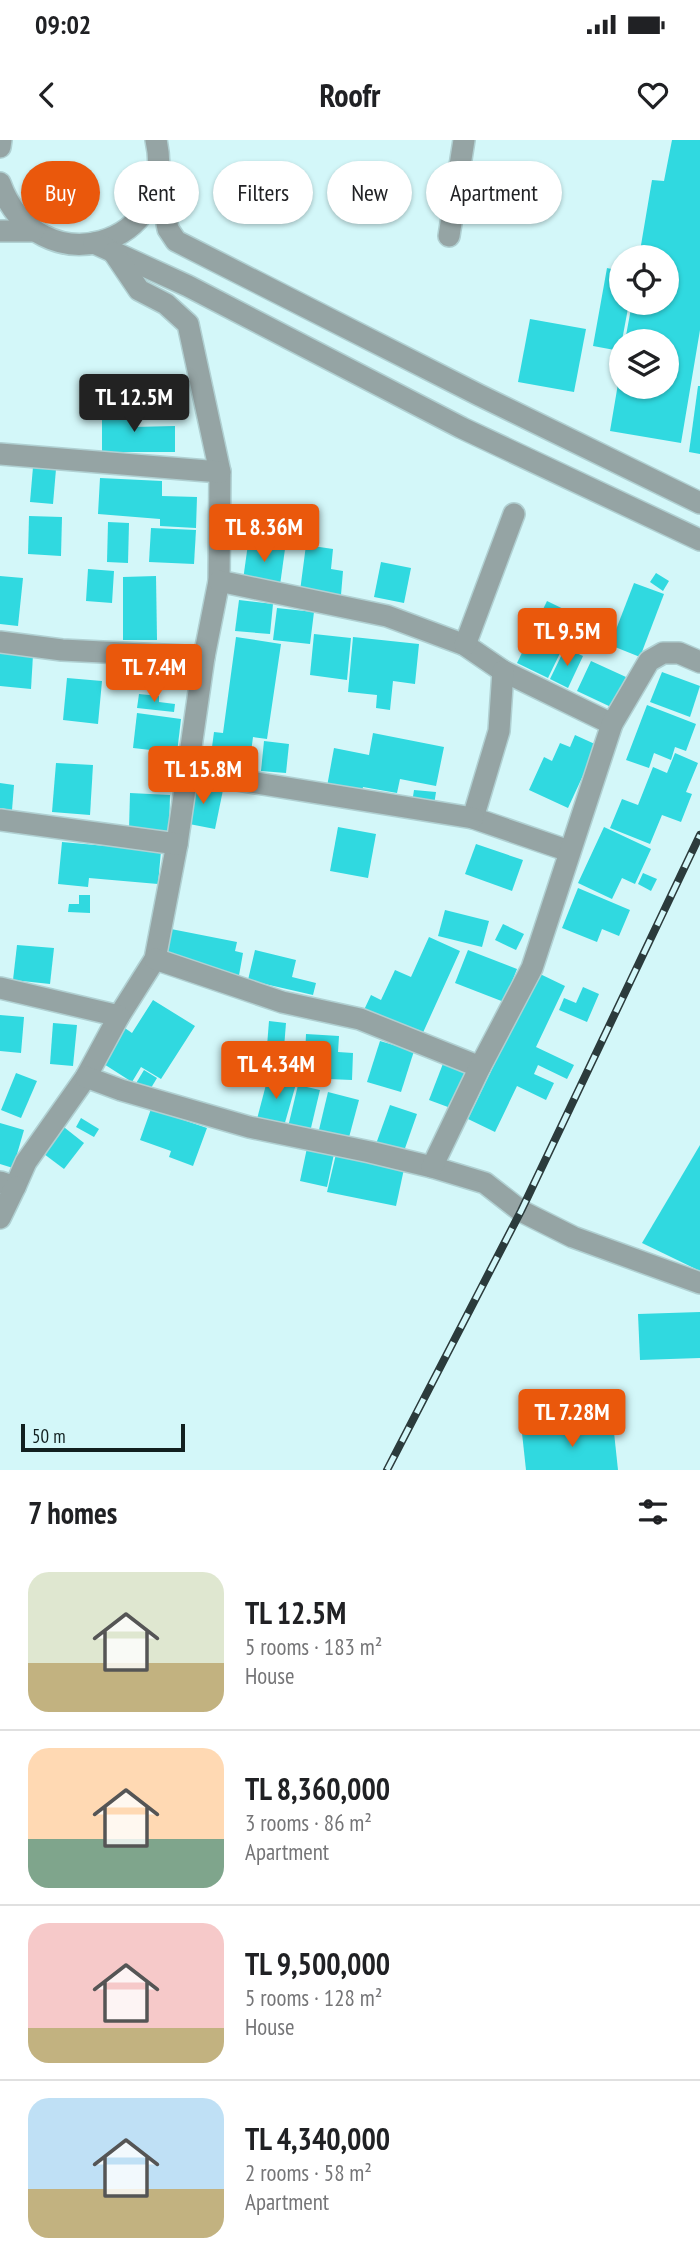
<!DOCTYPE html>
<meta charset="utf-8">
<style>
body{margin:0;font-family:"PT Sans Narrow",sans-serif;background:#f2f2f2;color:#202124;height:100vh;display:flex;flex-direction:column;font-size:26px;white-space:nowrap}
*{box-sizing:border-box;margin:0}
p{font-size:23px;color:#757577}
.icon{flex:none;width:38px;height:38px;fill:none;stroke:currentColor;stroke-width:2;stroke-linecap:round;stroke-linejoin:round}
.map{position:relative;height:1330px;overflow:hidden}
.panel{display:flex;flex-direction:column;background:#fff;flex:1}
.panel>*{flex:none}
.top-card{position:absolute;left:21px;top:21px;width:658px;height:63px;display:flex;gap:14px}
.tools{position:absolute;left:609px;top:105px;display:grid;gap:14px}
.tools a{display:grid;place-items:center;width:70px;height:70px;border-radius:50%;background:#fff;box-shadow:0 2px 5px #0004;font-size:35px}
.scale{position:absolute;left:21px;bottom:18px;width:164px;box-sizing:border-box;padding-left:7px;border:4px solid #122020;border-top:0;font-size:19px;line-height:24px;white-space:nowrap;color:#122020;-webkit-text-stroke:5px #d3f7f9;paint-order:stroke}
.price{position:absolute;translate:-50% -60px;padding:0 16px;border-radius:7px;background:#ea580c;color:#fff;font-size:23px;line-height:46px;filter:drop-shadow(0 2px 4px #0008)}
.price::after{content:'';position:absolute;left:50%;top:42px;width:21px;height:16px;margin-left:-10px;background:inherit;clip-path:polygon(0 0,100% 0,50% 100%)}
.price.active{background:#222;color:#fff}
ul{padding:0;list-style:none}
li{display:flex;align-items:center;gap:21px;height:175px;padding:0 28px}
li+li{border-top:2px solid #e0e0e0}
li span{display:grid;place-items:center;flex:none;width:196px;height:140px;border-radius:21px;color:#555}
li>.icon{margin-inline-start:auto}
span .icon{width:84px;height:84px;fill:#fffc;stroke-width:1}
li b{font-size:30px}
h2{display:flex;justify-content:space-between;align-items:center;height:84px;padding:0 28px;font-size:30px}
.tag{padding:0 24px;border-radius:32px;background:#fff;box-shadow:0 2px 5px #0004;font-size:24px;line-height:63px}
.tag.active{background:#ea580c;color:#fff}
.status{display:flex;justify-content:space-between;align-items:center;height:49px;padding:0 35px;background:#fff;direction:ltr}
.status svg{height:19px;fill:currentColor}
header{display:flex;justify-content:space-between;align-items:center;height:91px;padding:0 28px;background:#fff;font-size:32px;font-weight:700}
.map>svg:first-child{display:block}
</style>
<div class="status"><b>09:02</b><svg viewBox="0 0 49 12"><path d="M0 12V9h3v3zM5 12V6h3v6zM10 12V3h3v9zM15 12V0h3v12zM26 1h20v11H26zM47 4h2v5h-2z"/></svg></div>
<header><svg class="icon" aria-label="back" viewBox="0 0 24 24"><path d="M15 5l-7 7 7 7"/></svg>Roofr<svg class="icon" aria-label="heart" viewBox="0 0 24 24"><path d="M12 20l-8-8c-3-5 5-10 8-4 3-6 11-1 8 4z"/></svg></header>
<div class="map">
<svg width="700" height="1330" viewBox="0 0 700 1330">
<rect width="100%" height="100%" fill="#d3f7f9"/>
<!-- building -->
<g fill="#30d9e0">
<path d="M672 0H700V190L681 303 610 291 620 232 621 247H667V201H625L632 163H667V117H639L652 40 664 41Z"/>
<path d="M607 128 621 131V163H629L620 211 593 206Z"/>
<path d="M530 179 586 189 574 252 518 242Z"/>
<path d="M698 246H700V314L689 312Z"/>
<path d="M102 268H133V287L175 286V312H102Z"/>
<path d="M33 327 56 329 53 364 30 362Z"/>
<path d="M100 338 162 341V356L197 357 196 388 160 386V379L98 374Z"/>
<path d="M29 376 62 377 61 416 28 414Z"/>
<path d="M108 382 129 383 128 423 107 422Z"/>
<path d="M151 388 196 390 194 424 149 422Z"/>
<path d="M248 404 285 409 280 445 243 440Z"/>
<path d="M306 405 333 409 331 429 343 431 341 455 300 451Z"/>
<path d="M381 422 411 428 404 463 374 457Z"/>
<path d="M88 429 114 431 112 463 86 461Z"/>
<path d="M656 433 669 441 663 451 650 442Z"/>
<path d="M0 436 23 438 18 486 0 484Z"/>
<path d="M156 436 157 500H123V437Z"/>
<path d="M634 443 664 454 640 517 610 505Z"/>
<path d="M239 460 273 464 270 494 235 491Z"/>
<path d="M547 461 578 476 548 538 517 523Z"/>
<path d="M277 468 314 472 310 504 273 500Z"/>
<path d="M314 494 351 498 347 540 310 535Z"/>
<path d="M236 497 281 504 267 599 253 597 249 628 210 622 214 592 223 593Z"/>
<path d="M353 497 419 504 415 544 393 541 390 570 376 568 377 555 348 552Z"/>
<path d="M565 508 583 516 568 548 550 539Z"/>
<path d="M0 512 33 515 31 549 0 546Z"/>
<path d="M591 521 626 537 611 567 577 551Z"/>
<rect x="167" y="525" width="20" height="14"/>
<path d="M662 532 700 546 690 577 650 562Z"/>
<path d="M67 538 102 541 98 584 63 580Z"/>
<path d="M139 554 159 556V562L175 564 174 572 137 568Z"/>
<path d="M647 565 696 584 686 611 675 607 671 620 654 613 649 628 626 620Z"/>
<path d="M137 573 181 579 177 613 133 608Z"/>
<path d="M373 593 444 607 436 646 400 639 397 653 363 647 360 659 326 652 334 608 369 615Z"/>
<path d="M575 595 597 605 568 668 529 650 544 617 552 621 560 603 570 607Z"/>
<path d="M264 601 289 604 286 633 261 631Z"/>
<path d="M675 613 698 623 686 652 692 654 681 682 662 675 650 704 610 688 622 659 638 665 653 627 667 633Z"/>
<path d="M56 623 93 625 90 675 52 672Z"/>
<path d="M0 643 14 645 12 670 0 668Z"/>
<path d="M192 643 223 650 215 689 184 683Z"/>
<path d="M414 650 436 652 434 665 412 663Z"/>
<path d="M130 653 170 655 169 691 129 690Z"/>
<path d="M338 687 376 694 368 738 330 731Z"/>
<path d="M604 687 651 709 635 744 622 738 612 759 578 743Z"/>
<path d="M62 702 161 711 158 744 89 738 88 747 58 744Z"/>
<path d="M476 704 523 720 512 751 465 734Z"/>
<path d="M643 733 657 739 651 751 638 744Z"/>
<path d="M578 748 630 770 619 796 602 789 597 802 562 788Z"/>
<path d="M79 755H90V773L68 772 69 764H79Z"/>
<path d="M445 770 489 781 482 807 438 796Z"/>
<path d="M503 784 524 794 516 810 495 800Z"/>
<path d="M171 789 237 802 235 811 243 813 238 841 202 834 204 824 165 816Z"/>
<path d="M429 797 460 811 421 897 364 870 371 855 381 860 395 830 411 837Z"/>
<path d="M17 805 54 808 50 844 13 840Z"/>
<path d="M255 810 296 820 292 837 316 843 313 855 248 840Z"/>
<path d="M468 810 517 829 504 862 455 843Z"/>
<path d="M538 833 565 846 536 907 574 925 567 939 538 925 534 934 554 943 546 960 517 946 495 992 468 979Z"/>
<path d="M583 847 599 854 587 882 559 870 564 858 576 863Z"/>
<path d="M153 860 195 886 161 939 141 927 132 942 96 919 119 884 132 893Z"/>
<path d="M0 875 24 877 21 913 0 911Z"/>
<path d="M269 881 286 883 284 908 267 906Z"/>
<path d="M53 883 77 885 73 926 50 924Z"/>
<path d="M306 894 339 896 338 912 353 913 352 940 304 938Z"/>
<path d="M380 901 414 911 401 952 367 942Z"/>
<path d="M444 921 470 931 456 970 429 960Z"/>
<path d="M144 930 157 938 148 953 135 945Z"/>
<path d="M16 933 37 941 21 978 1 970Z"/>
<path d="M268 937 296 944 284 986 257 979Z"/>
<path d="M298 945 320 950 310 992 288 987Z"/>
<path d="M328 952 359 960 348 1001 318 994Z"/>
<path d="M390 965 417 974 403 1014 376 1004Z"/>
<path d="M151 969 207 988 193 1026 169 1017 171 1011 140 1000Z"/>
<path d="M81 978 99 989 94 997 76 987Z"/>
<path d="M0 983 24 990 13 1028 0 1024Z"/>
<path d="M60 984 84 1003 64 1029 40 1011Z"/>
<path d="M700 1005V1131L642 1103Z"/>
<path d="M307 1008 334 1014 327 1047 300 1041Z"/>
<path d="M336 1014 404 1029 396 1066 327 1052Z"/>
<path d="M700 1172V1218L640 1220 638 1174Z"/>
<path d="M613 1283 618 1330H526L522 1293Z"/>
</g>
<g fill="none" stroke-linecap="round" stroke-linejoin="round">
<!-- minor casing -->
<g stroke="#b0d0d2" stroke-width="24">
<g id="minor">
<path d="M0 7 1 0"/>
<path d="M159 39 168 89 176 101 479 255 700 363"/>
<path d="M0 43C38 148 180 108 156 0"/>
<path d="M0 91H34"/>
<path d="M449 96 464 0"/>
<path d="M94 103 188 146 462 288 700 400"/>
<path d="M114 113 139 150 166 164 188 184 220 332 219 441 204 517 177 704 155 819 119 876"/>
<path d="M0 314 220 332"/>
<path d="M219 441 387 476 465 505 503 531 612 584"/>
<path d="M0 502 62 510 204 517"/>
<path d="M465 505 514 374"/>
<path d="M503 531 499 591 473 678 569 711"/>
<path d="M188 632 473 678"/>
<path d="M0 680 177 704"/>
<path d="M155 819 282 862 360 879 480 927"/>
<path d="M0 848 119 876 86 937 26 1022 15 1047 0 1042"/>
<path d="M86 937 121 950 249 987 370 1012 432 1027 485 1043 521 1071 573 1097 700 1143"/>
<path d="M432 1027 480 927 532 828 612 584 649 521 663 513H679L700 522"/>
<path d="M0 1078 15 1047"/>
</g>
</g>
<!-- minor -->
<use href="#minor" stroke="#95a4a4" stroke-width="21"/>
<!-- rail casing -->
<g stroke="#2b3b3c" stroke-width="8">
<path id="rail" d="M387 1330 521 1071 700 695"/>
</g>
<!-- rail -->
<use href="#rail" stroke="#d3f7f9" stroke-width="5" stroke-dasharray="16" stroke-linecap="butt"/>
</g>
</svg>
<div class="tools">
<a><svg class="icon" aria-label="locate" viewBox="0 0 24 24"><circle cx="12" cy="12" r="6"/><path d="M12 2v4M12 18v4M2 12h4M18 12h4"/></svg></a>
<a><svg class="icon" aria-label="layers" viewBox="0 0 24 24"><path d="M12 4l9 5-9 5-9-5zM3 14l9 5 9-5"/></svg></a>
</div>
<div class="scale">50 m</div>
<b class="price active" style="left:134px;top:294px">TL 12.5M</b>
<b class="price" style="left:264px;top:424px">TL 8.36M</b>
<b class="price" style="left:567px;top:528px">TL 9.5M</b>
<b class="price" style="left:154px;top:564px">TL 7.4M</b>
<b class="price" style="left:203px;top:666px">TL 15.8M</b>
<b class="price" style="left:276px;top:961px">TL 4.34M</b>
<b class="price" style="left:572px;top:1309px">TL 7.28M</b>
<div class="top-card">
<a class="tag active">Buy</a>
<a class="tag">Rent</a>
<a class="tag">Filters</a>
<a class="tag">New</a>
<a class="tag">Apartment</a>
</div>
</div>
<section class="panel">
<h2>7 homes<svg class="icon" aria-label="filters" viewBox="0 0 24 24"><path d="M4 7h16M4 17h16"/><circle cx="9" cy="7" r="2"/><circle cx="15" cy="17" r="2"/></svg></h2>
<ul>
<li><span style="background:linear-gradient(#dfe7d0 65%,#c2b280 0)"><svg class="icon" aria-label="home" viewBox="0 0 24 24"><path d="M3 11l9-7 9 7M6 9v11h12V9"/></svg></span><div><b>TL 12.5M</b><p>5 rooms · 183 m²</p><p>House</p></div></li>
<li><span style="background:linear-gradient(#ffd9b3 65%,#7fa58c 0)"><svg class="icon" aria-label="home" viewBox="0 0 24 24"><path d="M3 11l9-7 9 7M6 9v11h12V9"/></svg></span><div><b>TL 8,360,000</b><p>3 rooms · 86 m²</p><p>Apartment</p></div></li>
<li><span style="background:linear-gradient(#f6c9c9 75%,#c2b280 0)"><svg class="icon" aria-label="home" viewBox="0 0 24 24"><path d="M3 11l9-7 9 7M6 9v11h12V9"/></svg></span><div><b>TL 9,500,000</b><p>5 rooms · 128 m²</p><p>House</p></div></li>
<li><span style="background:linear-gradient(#bfe0f5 65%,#c2b280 0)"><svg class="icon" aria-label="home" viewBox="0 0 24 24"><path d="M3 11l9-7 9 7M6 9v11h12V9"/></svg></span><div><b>TL 4,340,000</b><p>2 rooms · 58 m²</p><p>Apartment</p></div></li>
</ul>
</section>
